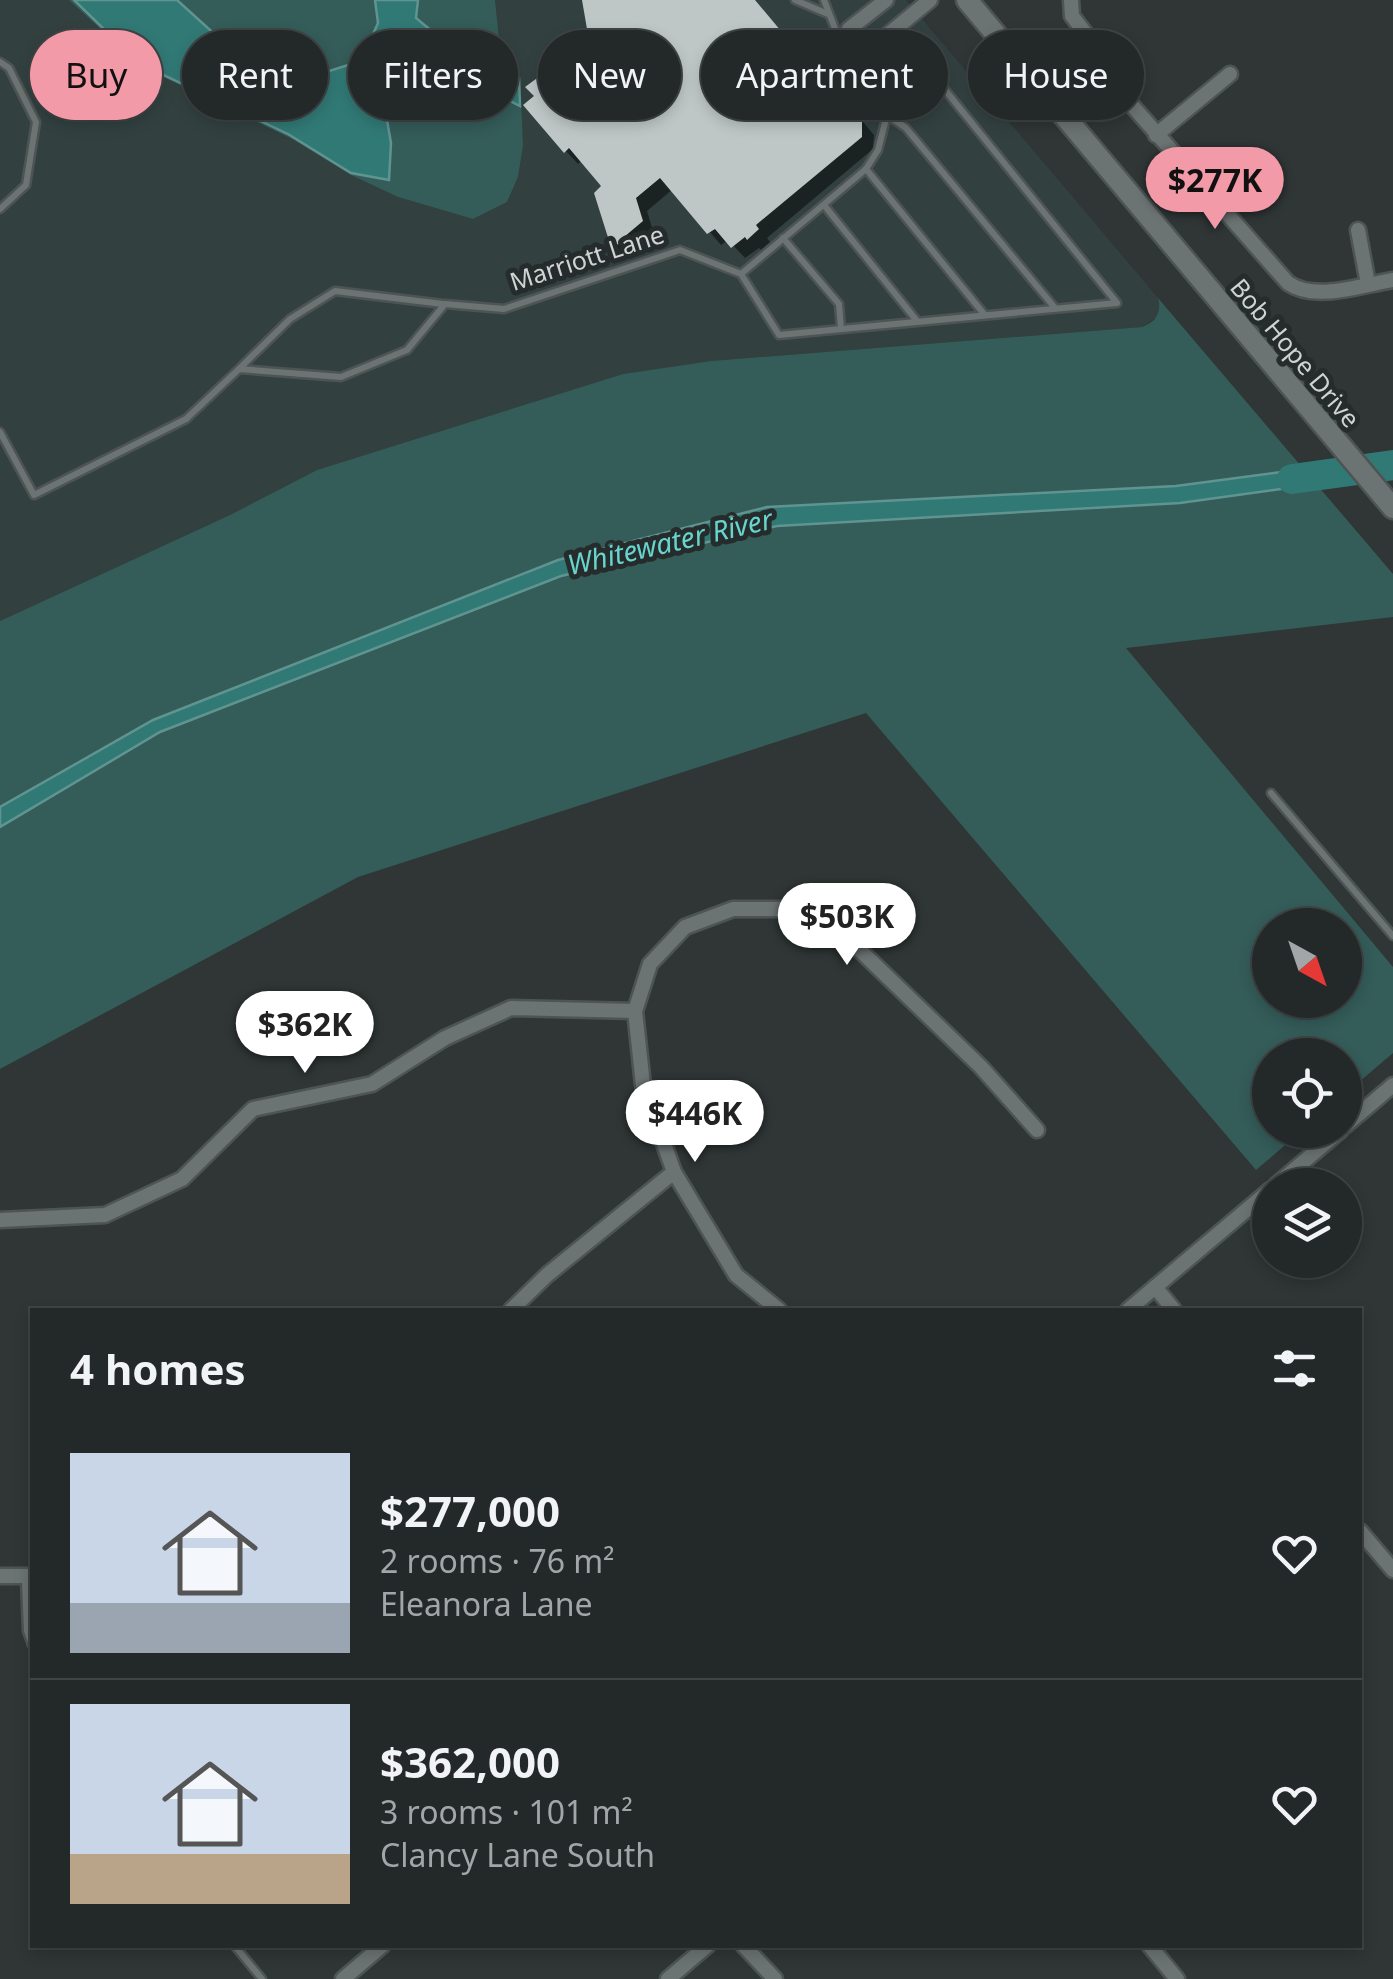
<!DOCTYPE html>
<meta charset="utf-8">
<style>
body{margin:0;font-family:"Noto Sans",sans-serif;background:#2b3030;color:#f1f3f6;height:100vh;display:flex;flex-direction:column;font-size:38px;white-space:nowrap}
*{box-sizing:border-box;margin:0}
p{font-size:32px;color:#a3a6a8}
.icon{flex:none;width:55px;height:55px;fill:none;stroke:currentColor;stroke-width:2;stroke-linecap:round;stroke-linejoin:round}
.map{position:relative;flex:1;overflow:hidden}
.details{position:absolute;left:30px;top:1308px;width:1332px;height:640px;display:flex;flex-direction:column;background:#232828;border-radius:0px;box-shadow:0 5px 15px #0003,0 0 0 2px #404445}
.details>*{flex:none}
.hud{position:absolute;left:30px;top:30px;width:1335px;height:90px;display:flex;gap:20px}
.needle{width:65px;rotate:140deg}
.fabs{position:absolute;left:1252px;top:908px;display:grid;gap:20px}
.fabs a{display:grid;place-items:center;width:110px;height:110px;border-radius:50%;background:#232828;box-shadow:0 5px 15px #0003,0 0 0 2px #404445;font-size:50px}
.price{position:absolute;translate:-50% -85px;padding:0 22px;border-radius:35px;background:#fff;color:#222;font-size:32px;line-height:65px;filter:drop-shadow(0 2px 5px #0008)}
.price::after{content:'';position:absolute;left:50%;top:60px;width:30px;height:22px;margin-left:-15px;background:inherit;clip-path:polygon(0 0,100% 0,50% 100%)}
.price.selected{background:#f39aa8;color:#111}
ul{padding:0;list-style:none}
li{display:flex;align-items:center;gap:30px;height:250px;padding:0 40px}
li+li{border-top:2px solid #404445}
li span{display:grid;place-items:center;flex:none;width:280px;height:200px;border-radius:0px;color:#555}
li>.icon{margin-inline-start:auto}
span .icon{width:120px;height:120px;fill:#fffc;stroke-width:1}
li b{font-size:42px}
h2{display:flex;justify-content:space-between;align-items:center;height:120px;padding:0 40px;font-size:42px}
.tag{padding:0 35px;border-radius:45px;background:#232828;box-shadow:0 5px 15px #0003,0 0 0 2px #404445;font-size:35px;line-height:90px}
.tag.selected{background:#f39aa8;color:#111}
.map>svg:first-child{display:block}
</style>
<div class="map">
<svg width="1393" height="1979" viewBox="0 0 1393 1979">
<rect width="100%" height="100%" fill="#2f3635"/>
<!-- built -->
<path fill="#324140" d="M0 0H69L108 36 157 74 292 139 351 175 398 197 473 219 507 202 518 177 523 146 520 72 499 38 495 0H906L1158 298 1160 307 1157 317 1142 327 711 361 623 374 317 470 230 515 0 621Z"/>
<!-- green -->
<g fill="#345c59" fill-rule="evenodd">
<path d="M69 0H495L499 38 520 72 523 146 518 177 507 202 473 219 398 197 351 175 292 139 157 74 108 36Z"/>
<path d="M1158 298 1393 574V617L1126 648 1393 967V1053L1345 1094V1055H1270V1130H1303L1256 1170 866 713 358 877 0 1069V621L230 515 317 470 623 374 711 361 1142 327C1156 322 1162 312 1158 298ZM1270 925H1345V1000H1270Z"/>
</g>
<!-- water -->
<g fill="#317975" stroke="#609491" stroke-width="2.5">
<path d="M74 0H177L242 59 304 79 361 61 378 23 375 0H418L416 18 451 47 497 51 519 78 520 106 474 83 384 103 391 143 389 180 351 173 288 134 157 72 109 34Z"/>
<path d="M1326 466 1339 481 1180 503 777 526 561 576 160 732 0 827V807L153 720 558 560 767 507 1176 486Z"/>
</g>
<!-- shadow -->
<path fill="#0007" d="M598 0H744L843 107 858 116 874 135 873 149 767 238 770 242 761 250 759 248 745 258 728 240 721 245 673 189 647 211 654 234 635 250V254L626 258 613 246 605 187 582 160 578 164 566 151 577 47 589 30Z"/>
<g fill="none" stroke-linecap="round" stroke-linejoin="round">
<!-- river -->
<path stroke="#317975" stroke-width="30" d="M1292 479 1393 465"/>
</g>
<!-- building -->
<path fill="#bec7c6" d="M582 0H755L842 104 847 101 862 120V137L756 225 759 229 747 240 745 237 731 248 715 229 707 234 660 178 636 198 643 221 624 237V242L611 247 594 193 601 186 569 148 564 153 523 105 534 96 525 87 544 73 552 49 576 45 587 29Z"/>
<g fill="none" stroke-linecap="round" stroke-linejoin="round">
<!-- service casing -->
<g stroke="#4e5454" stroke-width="11">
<g id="service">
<path d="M795 0 828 14"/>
<path d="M0 62 9 68 36 122 26 185 0 209"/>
<path d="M887 115 906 128 1055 308"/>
<path d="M866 169 984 314"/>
<path d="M824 205 917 321"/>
<path d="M783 238 839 304 841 329"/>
<path d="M741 274 779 335 1117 303 925 65 881 107"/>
<path d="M240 368 290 319 335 291 443 304"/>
<path d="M0 432 34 495 186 419 239 369 341 377 407 350 445 304 504 309 680 250 741 274 866 169 878 150 887 115 844 52 824 0"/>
<path d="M1271 793 1393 936"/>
<path d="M25 1578 27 1631 32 1645"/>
<path d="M234 1945 262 1979"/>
</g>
</g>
<!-- minor casing -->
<g stroke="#4e5454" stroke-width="19">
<g id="minor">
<path d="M886 0 849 29 844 52H867L930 0"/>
<path d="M1071 0 1072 16 1100 52 1122 94 1288 283C1315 302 1362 285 1393 280"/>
<path d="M1036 83 1088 39"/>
<path d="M1156 135 1230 74"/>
<path d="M1358 230 1368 284"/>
<path d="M1345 1126 1393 1085"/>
<path d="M1276 1185 1341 1130"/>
<path d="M0 1220 105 1215 182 1179 253 1109 372 1084 445 1038 511 1008 635 1011"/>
<path d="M1155 1287 1174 1310"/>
<path d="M511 1310 547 1275 674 1172"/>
<path d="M779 1310 736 1275 674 1172 643 1085 635 1011 650 964 685 927 733 909H792L842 933 981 1067 1037 1130"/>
<path d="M1128 1310 1270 1190"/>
<path d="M1360 1531 1393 1570"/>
<path d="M0 1576H32"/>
<path d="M743 1945 775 1979"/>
<path d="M1149 1945 1177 1979"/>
<path d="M343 1979 383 1945"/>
<path d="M668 1979 708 1945"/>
</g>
</g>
<!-- secondary casing -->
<g stroke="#4e5454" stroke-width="25">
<path id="secondary" d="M967 0 1393 508"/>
</g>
<!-- service -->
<use href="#service" stroke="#6c7373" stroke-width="6"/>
<!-- minor -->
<use href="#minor" stroke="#6c7373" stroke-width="14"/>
<!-- secondary -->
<use href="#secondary" stroke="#6c7373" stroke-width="20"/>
</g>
<g text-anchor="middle" stroke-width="10" stroke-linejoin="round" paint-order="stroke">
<!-- street labels -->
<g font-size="25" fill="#cfd3d3" stroke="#252c2b">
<text transform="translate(587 258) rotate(-18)" y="9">Marriott Lane</text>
<text transform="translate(1295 353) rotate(50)" y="9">Bob Hope Drive</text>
</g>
<!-- water labels -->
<g font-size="28" font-style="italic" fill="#67d4cd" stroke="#252c2b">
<text transform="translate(670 542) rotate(-13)" y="10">Whitewater River</text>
</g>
</g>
</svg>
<div class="fabs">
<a><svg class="needle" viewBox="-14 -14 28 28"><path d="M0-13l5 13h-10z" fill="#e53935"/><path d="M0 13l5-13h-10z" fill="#a3a6a8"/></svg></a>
<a><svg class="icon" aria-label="locate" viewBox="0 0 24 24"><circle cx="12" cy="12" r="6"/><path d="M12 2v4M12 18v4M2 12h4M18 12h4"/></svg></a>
<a><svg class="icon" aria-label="layers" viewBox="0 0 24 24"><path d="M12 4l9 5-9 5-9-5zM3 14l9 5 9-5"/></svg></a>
</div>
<b class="price selected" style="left:1215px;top:232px">$277K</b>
<b class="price" style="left:847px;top:968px">$503K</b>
<b class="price" style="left:305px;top:1076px">$362K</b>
<b class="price" style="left:695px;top:1165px">$446K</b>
<div class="hud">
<a class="tag selected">Buy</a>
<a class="tag">Rent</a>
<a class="tag">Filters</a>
<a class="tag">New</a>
<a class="tag">Apartment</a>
<a class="tag">House</a>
</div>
<section class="details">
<h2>4 homes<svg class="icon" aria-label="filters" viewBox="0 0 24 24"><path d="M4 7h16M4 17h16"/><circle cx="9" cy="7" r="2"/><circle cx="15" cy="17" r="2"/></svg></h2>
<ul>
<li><span style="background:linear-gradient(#c9d6e8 75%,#9aa5b1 0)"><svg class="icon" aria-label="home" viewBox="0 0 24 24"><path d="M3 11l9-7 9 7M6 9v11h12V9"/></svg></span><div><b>$277,000</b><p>2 rooms · 76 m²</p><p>Eleanora Lane</p></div><svg class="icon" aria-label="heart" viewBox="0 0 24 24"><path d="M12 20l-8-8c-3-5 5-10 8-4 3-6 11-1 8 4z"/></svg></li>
<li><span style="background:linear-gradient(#c9d6e8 75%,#b9a48a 0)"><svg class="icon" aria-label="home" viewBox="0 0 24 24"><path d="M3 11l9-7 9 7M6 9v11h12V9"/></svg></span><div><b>$362,000</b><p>3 rooms · 101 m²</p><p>Clancy Lane South</p></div><svg class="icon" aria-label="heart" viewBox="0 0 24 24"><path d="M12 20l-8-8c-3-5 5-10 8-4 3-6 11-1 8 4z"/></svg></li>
</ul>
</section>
</div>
